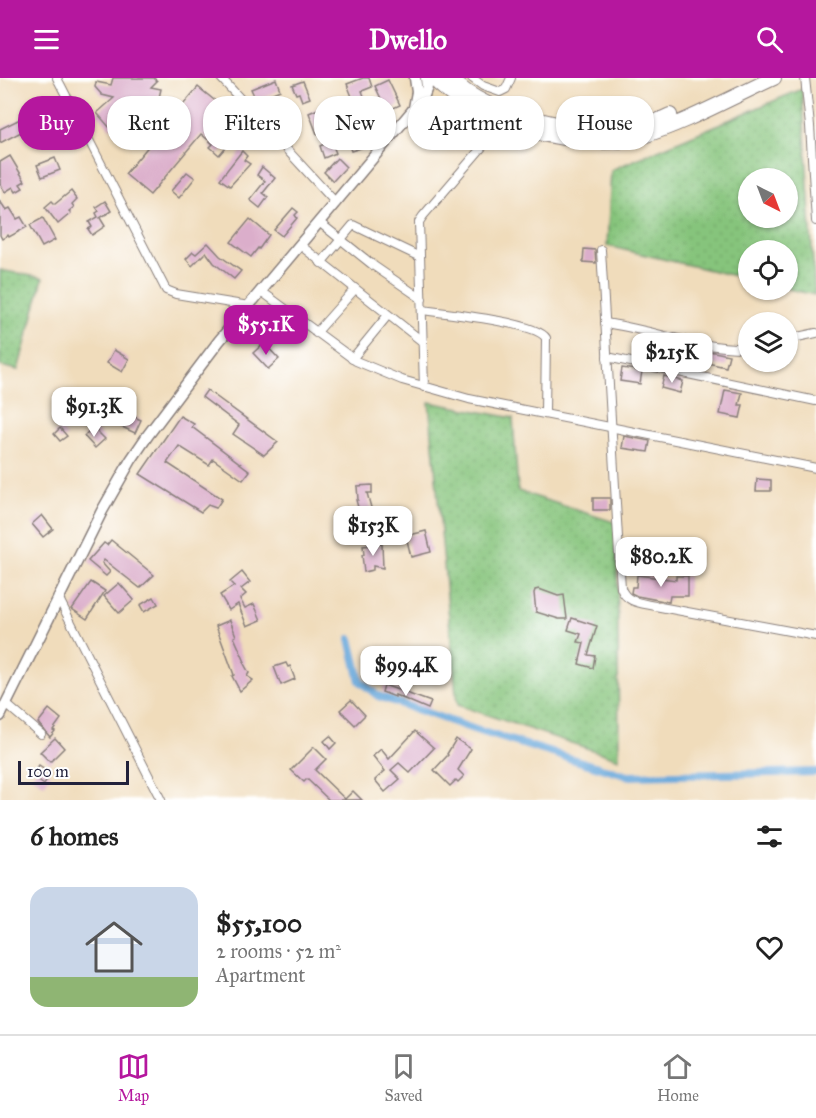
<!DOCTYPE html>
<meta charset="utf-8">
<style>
body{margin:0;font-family:"IM FELL Great Primer",serif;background:#f2f2f2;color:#222;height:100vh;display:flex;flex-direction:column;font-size:22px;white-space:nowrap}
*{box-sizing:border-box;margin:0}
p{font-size:20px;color:#767676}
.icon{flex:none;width:33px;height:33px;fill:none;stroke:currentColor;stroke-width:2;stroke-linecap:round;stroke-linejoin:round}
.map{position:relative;height:722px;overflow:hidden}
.side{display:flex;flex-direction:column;background:#fff;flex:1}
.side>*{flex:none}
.top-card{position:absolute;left:18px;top:18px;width:780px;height:54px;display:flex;gap:12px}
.needle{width:39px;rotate:138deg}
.fabs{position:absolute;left:738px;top:90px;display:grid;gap:12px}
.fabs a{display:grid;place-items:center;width:60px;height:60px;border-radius:50%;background:#fff;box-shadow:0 2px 4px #0004;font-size:30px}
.scale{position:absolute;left:18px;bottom:15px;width:111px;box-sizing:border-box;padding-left:6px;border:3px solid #22223b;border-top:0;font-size:16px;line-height:21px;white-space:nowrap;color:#22223b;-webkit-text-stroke:4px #fff;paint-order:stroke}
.price{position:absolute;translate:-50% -51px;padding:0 14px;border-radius:12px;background:#fff;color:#222;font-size:20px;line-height:39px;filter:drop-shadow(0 2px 3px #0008)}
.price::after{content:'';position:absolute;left:50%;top:36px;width:18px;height:14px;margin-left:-9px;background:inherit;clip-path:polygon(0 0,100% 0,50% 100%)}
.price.selected{background:#b5179e;color:#fff}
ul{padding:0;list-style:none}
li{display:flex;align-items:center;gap:18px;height:150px;padding:0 30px}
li+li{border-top:2px solid #e0e0e0}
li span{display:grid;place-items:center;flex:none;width:168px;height:120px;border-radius:18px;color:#555}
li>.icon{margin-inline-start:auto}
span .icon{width:72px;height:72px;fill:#fffc;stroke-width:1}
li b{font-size:26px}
h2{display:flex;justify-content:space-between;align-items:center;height:72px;padding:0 30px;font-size:26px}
.chip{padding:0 21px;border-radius:24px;background:#fff;box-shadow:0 2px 4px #0004;font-size:21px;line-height:54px}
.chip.selected{background:#b5179e;color:#fff}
header{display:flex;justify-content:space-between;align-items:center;height:78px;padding:0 30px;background:#b5179e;color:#fff;font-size:27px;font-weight:700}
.tab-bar{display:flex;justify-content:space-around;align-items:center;height:84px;border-top:2px solid #e0e0e0;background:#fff;font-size:16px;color:#767676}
.tab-bar a{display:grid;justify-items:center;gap:3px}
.tab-bar .selected{color:#b5179e}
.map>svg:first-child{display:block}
</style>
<header><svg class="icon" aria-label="menu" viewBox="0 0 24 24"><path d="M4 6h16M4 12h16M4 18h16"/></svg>Dwello<svg class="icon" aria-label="search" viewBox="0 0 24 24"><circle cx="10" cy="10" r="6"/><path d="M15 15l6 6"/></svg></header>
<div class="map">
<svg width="816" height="722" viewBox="0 0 816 722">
<defs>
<pattern id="grass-dots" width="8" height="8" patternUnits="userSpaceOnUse" patternTransform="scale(1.5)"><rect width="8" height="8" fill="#86c47b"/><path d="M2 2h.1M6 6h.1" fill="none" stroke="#73a86b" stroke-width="1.8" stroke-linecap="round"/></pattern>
</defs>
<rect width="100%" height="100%" fill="#fff"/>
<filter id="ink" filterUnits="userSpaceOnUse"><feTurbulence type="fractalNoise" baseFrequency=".0167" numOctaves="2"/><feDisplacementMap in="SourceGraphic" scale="12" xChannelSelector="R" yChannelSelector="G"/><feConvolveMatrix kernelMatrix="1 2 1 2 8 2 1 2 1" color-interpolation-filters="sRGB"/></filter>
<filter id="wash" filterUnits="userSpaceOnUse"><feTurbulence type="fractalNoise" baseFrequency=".008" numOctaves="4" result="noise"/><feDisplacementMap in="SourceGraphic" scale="24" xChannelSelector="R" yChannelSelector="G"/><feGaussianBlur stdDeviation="1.35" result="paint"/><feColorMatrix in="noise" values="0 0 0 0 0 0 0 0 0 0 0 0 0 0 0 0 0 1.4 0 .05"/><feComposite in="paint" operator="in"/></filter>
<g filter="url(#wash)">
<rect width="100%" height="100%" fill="#f0dcbb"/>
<!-- grass -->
<g fill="url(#grass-dots)" stroke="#54735b" stroke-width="1.5" fill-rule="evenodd">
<path d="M802 11 815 217 788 211V172H748V201L607 168 611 92ZM748 100H788V140H748Z"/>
<path d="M0 192 43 200 18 292 0 288Z"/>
<path d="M429 324 513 340 518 413 617 445 619 681 457 627Z"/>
</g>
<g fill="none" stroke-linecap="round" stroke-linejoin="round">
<!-- canal -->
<path stroke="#68a7da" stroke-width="8" d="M350 561 360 603 378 618 476 652 628 698 816 694"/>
</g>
<g id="blocks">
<!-- building -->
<g fill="#dbaecb">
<path d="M113 0H154L157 3 151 9 161 11 158 24 139 21 158 42 151 47 142 36 135 43 133 52 120 50 123 39 110 50 97 35 114 20 102 17 95 9 96 4 111 7Z"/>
<path d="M363 0H369L372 9 362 13 375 46 380 45 381 49 358 58 361 70 351 73 345 56 364 49 347 6Z"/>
<path d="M276 1 280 12 256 22 251 11Z"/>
<path d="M388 2 400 27 387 33 375 8Z"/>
<path d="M303 3 310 20 302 23 299 15 296 16 292 7Z"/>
<path d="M198 9 224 30 216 38 238 55 219 77 210 69 213 66 201 56 150 117 125 96Z"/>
<path d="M318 31 327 53 317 56 309 35Z"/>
<path d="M22 40 27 51 0 65V51Z"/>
<path d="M255 55 261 60 253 68 248 62Z"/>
<path d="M331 63 336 75 324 80 320 68Z"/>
<path d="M242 73 247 78 244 82 250 86 230 108 220 101Z"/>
<path d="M10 78 25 103 20 106 23 110 16 114 13 109 5 114 0 106V84Z"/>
<path d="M55 80 60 92 42 99 37 87Z"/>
<path d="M337 80 346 89 333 103 324 94Z"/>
<path d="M262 89 275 100 263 115 268 119 260 130 250 122 265 103 257 97Z"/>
<path d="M187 94 195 100 179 120 171 113Z"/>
<path d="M71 113 77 121 72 126 74 129 69 133 71 135 58 146 45 129 52 123 55 126Z"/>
<path d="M0 123 6 132 10 130 17 141 21 139 27 149 9 159 8 157 2 161 0 157Z"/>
<path d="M105 123 111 133 100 140 105 148 92 157 88 151 92 149 89 144 98 139 96 135 99 133 96 129Z"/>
<path d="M293 130 298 134 295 137 297 140 282 158 274 152Z"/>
<path d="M43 140 55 162 42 169 30 147Z"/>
<path d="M250 141 269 157 259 171 258 170 251 179 231 164Z"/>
<path d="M208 165 220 178 241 193 234 201 214 185 206 174 192 188 186 181 193 174 196 176Z"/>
<path d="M584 171 595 172 596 185 583 184Z"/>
<path d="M264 265 279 281 268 291 253 275Z"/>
<path d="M114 272 129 281 122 294 107 285Z"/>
<path d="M709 273 729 277 726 289 707 285Z"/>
<path d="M683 277 701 285 698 292 679 288Z"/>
<path d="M622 290 642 293 640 306 620 303Z"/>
<path d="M664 298 683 303 680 315 661 310Z"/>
<path d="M207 312 278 364 264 377 233 356 239 347 202 319Z"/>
<path d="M725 312 742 315 739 327H743L740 340 720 336Z"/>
<path d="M125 335 141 342 135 355 120 348Z"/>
<path d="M180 338 194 346 192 349 250 393 243 402 213 381 209 387 179 368 167 385 222 421 216 430 208 427 201 434 140 396Z"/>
<path d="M93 349 105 361 95 370 84 358Z"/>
<path d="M60 350 67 358 60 363 54 356Z"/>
<path d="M624 358 650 363 648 374 622 370Z"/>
<path d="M757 401 771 402V413H756Z"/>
<path d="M372 407V415H367L373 437 361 440 356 422H358L357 408Z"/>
<rect x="593" y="420" width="17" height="12"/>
<path d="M42 437 53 451 43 459 32 446Z"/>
<path d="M426 453 431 474 411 479 406 458Z"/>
<path d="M111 462 154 497 140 510 104 482 102 485 110 494 106 498 88 483 104 465 107 467Z"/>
<path d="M382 466 383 490 373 488V492L364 494 362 477H364L363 468Z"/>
<path d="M242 494 250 504 241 511 246 516 240 521 245 530 254 526 261 542 247 548 238 526 229 532 220 517 234 508 230 504Z"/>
<path d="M637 497 676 502V498H688V518H670L669 524 637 518 631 515 632 509H636Z"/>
<path d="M91 504 105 513 87 541 72 531Z"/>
<path d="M119 505 134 522 119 535 104 518Z"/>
<path d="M539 511 558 518 564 517 567 541H559L536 534 534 515 535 512Z"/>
<path d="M154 519 158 526 144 534 140 527Z"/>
<path d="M572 540 597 548 588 577 595 578 593 590 579 586 584 565 578 564 581 556 568 552Z"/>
<path d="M230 542 236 558 234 559 245 584H243L249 595 247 598 253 602 240 613 232 598 234 597 216 548Z"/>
<path d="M443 576 446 590 422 595 419 582Z"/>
<path d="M286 585 288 589 290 588 295 601 281 607 274 589Z"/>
<path d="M384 607 431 624 428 631 395 617V619L382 614Z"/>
<path d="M351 622 365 637 355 647 340 632Z"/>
<path d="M49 631 61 641 53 652 55 653 50 659 38 645Z"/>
<path d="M415 653 434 670 410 695 399 685 391 692 400 701 385 714 375 702 385 693 373 678 381 671 389 681Z"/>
<path d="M330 658 336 665 330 671 324 663Z"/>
<path d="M55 660 64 670 50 684 40 674Z"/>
<path d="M456 661 471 671 458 692 464 698 458 704 456 702 450 708 434 692 448 677 447 676Z"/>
<path d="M314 669 326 681 315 692 345 721 353 713 362 722H329L307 701 304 704 291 692Z"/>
<path d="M39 688 51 696 44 707 32 698Z"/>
</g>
</g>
</g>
<g filter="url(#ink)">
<use href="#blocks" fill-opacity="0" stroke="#897f7b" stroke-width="1.5"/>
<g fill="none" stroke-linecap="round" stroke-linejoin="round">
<!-- minor casing -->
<g stroke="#897f7b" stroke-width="10">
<g id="minor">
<path d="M57 0 166 212 176 216 249 228"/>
<path d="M221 0 336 125"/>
<path d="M472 0 483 8 500 14 506 11 511 0"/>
<path d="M805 0 810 48 816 143"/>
<path d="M319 144 374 188 422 221"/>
<path d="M300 167 423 264"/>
<path d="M601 172 621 510C626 525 642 525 655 528L816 558"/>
<path d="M321 185 353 147 420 179"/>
<path d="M261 213 356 283 402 302 469 321 816 390"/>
<path d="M422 232C444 235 536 244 546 260L545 335"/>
<path d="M605 245C653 252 699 271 748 270"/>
<path d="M316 255 355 211"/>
<path d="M788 261 816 255"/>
<path d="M607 279 816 323"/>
<path d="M352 281 388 237"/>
<path d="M424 309 419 144 423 138 483 68 499 44"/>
<path d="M58 519 161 722"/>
<path d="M6 626 41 656"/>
</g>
</g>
<!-- secondary casing -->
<g stroke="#897f7b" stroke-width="13">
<g id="secondary">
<path d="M414 30 417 14 415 0"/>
<path d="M0 638 102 433 131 382 148 357 219 263 423 20 427 9 426 0"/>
</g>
</g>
<!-- trunk casing -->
<g stroke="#897f7b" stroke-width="16">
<g id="trunk">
<path d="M432 0C447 14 465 29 484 37 522 55 600 72 640 59 686 45 730 20 774 0"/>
<path d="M451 0C460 11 475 20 488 26 517 38 592 57 622 54 638 52 655 44 670 37"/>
</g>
</g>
<!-- minor -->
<use href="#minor" stroke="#fff" stroke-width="8"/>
<!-- secondary -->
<use href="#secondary" stroke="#fff" stroke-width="10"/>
<!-- trunk -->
<use href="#trunk" stroke="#fff" stroke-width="14"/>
</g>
</g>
</svg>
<div class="fabs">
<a><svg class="needle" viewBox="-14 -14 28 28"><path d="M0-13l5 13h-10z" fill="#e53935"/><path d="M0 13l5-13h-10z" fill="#767676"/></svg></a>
<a><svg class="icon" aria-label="locate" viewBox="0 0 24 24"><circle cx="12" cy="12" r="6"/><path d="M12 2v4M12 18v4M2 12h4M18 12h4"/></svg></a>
<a><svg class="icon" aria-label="layers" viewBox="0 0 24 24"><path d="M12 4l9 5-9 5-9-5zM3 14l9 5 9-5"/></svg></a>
</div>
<div class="scale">100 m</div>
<b class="price selected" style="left:266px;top:278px">$55.1K</b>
<b class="price" style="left:672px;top:306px">$215K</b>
<b class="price" style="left:94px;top:360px">$91.3K</b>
<b class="price" style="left:373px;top:479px">$153K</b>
<b class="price" style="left:661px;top:510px">$80.2K</b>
<b class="price" style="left:406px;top:619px">$99.4K</b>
<div class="top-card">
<a class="chip selected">Buy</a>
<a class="chip">Rent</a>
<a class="chip">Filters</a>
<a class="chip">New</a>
<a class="chip">Apartment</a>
<a class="chip">House</a>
</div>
</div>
<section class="side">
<h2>6 homes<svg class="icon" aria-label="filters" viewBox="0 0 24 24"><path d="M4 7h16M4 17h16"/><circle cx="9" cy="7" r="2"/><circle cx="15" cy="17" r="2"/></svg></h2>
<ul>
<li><span style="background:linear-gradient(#c9d6e8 75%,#8fb573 0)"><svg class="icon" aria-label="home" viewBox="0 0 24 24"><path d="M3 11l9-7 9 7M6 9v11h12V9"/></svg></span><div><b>$55,100</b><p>2 rooms · 52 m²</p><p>Apartment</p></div><svg class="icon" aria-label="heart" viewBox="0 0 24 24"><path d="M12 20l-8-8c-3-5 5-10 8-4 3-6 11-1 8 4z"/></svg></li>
</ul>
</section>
<nav class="tab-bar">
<a class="selected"><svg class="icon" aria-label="map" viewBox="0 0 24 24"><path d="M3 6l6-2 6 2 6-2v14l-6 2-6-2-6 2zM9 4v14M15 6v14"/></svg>Map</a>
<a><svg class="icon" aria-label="saved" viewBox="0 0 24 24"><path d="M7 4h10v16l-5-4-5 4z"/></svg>Saved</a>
<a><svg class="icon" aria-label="home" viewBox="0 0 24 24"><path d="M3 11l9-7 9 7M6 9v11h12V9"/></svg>Home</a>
</nav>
